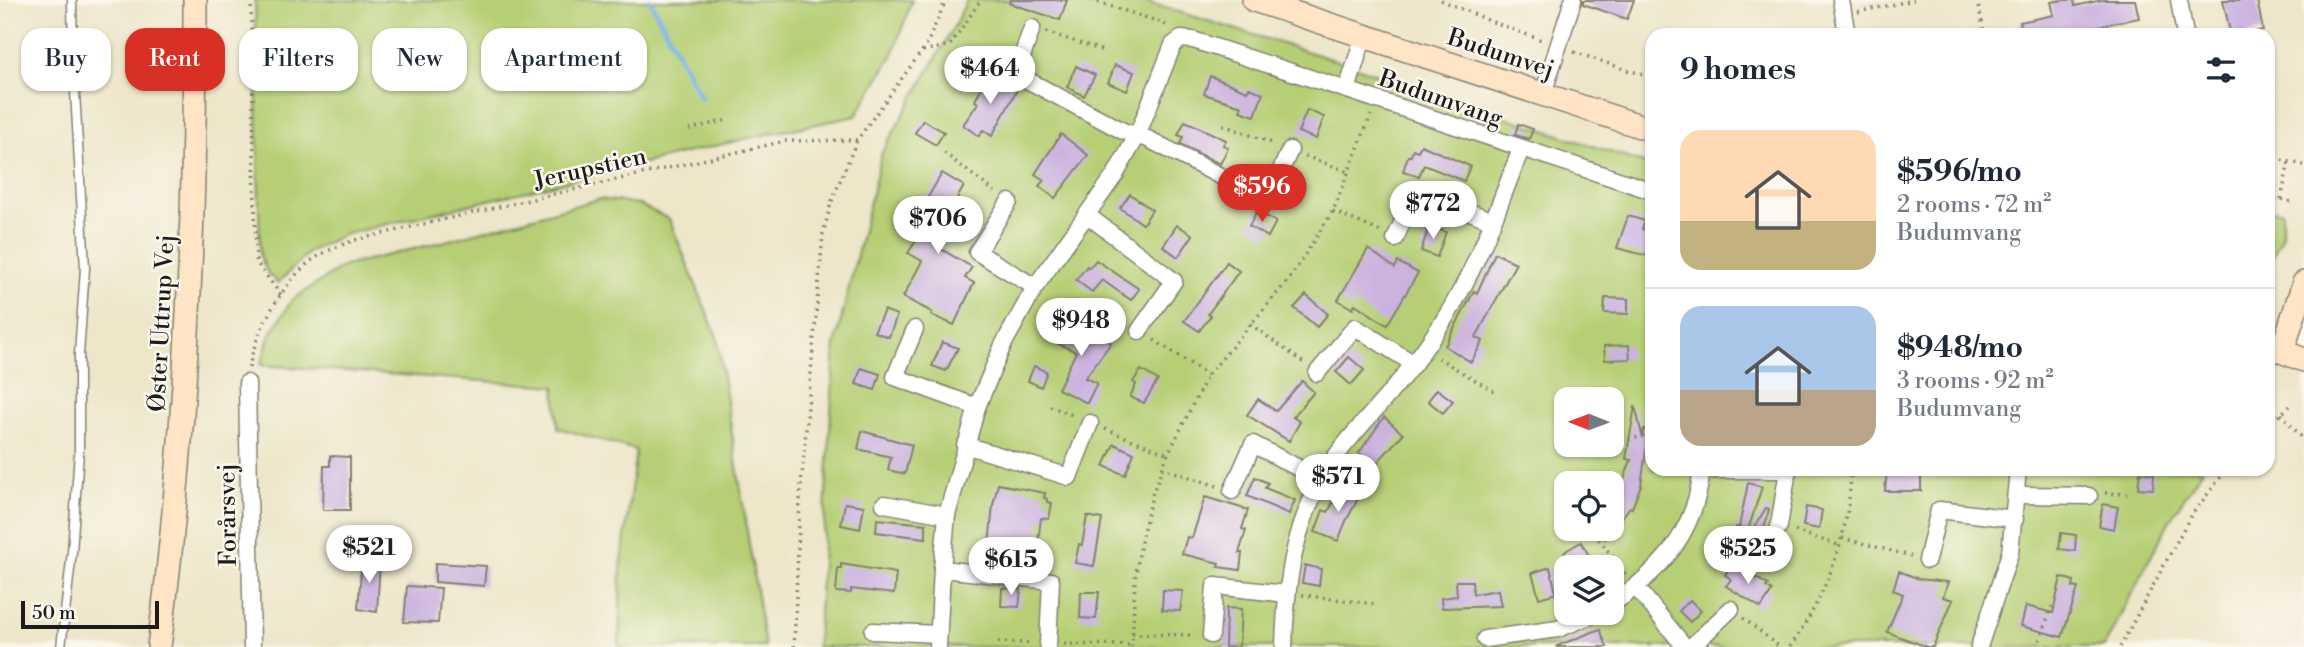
<!DOCTYPE html>
<meta charset="utf-8">
<style>
body{margin:0;font-family:"Libre Bodoni",serif;background:#f2f2f3;color:#1f2937;height:100vh;display:flex;flex-direction:column;font-size:26px;white-space:nowrap}
*{box-sizing:border-box;margin:0}
p{font-size:23px;color:#747a83}
.icon{flex:none;width:38px;height:38px;fill:none;stroke:currentColor;stroke-width:2;stroke-linecap:round;stroke-linejoin:round}
.map{position:relative;flex:1;overflow:hidden}
.panel{position:absolute;left:1645px;top:28px;width:630px;height:448px;display:flex;flex-direction:column;background:#fff;border-radius:21px;box-shadow:0 2px 5px #0004}
.panel>*{flex:none}
.hud{position:absolute;left:21px;top:28px;width:665px;height:63px;display:flex;gap:14px}
.needle{width:46px;rotate:271deg}
.buttons{position:absolute;left:1554px;top:387px;display:grid;gap:14px}
.buttons a{display:grid;place-items:center;width:70px;height:70px;border-radius:14px;background:#fff;box-shadow:0 2px 5px #0004;font-size:35px}
.scale{position:absolute;left:21px;bottom:18px;width:138px;box-sizing:border-box;padding-left:7px;border:4px solid #1c1c1c;border-top:0;font-size:19px;line-height:24px;white-space:nowrap;color:#1c1c1c;-webkit-text-stroke:5px #fbf7ec;paint-order:stroke}
.price{position:absolute;translate:-50% -60px;padding:0 16px;border-radius:24px;background:#fff;color:#222;font-size:23px;line-height:46px;filter:drop-shadow(0 2px 4px #0008)}
.price::after{content:'';position:absolute;left:50%;top:42px;width:21px;height:16px;margin-left:-10px;background:inherit;clip-path:polygon(0 0,100% 0,50% 100%)}
.price.on{background:#d93025;color:#fff}
ul{padding:0;list-style:none}
li{display:flex;align-items:center;gap:21px;height:175px;padding:0 35px}
li+li{border-top:2px solid #e0e1e3}
li span{display:grid;place-items:center;flex:none;width:196px;height:140px;border-radius:21px;color:#555}
li>.icon{margin-inline-start:auto}
span .icon{width:84px;height:84px;fill:#fffc;stroke-width:1}
li b{font-size:30px}
h2{display:flex;justify-content:space-between;align-items:center;height:84px;padding:0 35px;font-size:30px}
.tag{padding:0 24px;border-radius:21px;background:#fff;box-shadow:0 2px 5px #0004;font-size:24px;line-height:63px}
.tag.on{background:#d93025;color:#fff}
.map>svg:first-child{display:block}
</style>
<div class="map">
<svg width="2304" height="647" viewBox="0 0 2304 647">
<rect width="100%" height="100%" fill="#fbf7ec"/>
<filter id="ink" filterUnits="userSpaceOnUse"><feTurbulence type="fractalNoise" baseFrequency=".0143" numOctaves="2"/><feDisplacementMap in="SourceGraphic" scale="14" xChannelSelector="R" yChannelSelector="G"/><feConvolveMatrix kernelMatrix="1 2 1 2 8 2 1 2 1" color-interpolation-filters="sRGB"/></filter>
<filter id="wash" filterUnits="userSpaceOnUse"><feTurbulence type="fractalNoise" baseFrequency=".00686" numOctaves="4" result="noise"/><feDisplacementMap in="SourceGraphic" scale="28" xChannelSelector="R" yChannelSelector="G"/><feGaussianBlur stdDeviation="1.57" result="paint"/><feColorMatrix in="noise" values="0 0 0 0 0 0 0 0 0 0 0 0 0 0 0 0 0 1.4 0 .05"/><feComposite in="paint" operator="in"/></filter>
<g filter="url(#wash)">
<rect width="100%" height="100%" fill="#ede6c9"/>
<!-- green -->
<g fill="#b6cf75" stroke="#697648" stroke-width="2" fill-rule="evenodd">
<path d="M255 0H912L893 54 856 116 753 137 346 234 310 251 278 283 268 274 260 256Z"/>
<path d="M967 0H1140L1341 62 1652 166V469H2203L2171 518 2104 647H817L835 345 882 152 955 25ZM1566 399H1612V444H1566ZM1566 483H1612V528H1566ZM1566 567H1612V612H1566Z"/>
<path d="M599 199 638 204 669 219 717 337 765 647H619L621 568 636 450 558 428 555 386 261 365 269 337 292 300 344 266 446 241Z"/>
<path d="M2268 210 2282 211V237L2268 265Z"/>
</g>
<g fill="none" stroke-linecap="round" stroke-linejoin="round">
<!-- stream -->
<path stroke="#70b0e4" stroke-width="5" d="M650 0 701 98"/>
</g>
<g id="blocks">
<!-- building -->
<g fill="#cbb2df">
<path d="M1010 0H1067L1060 20 1009 3Z"/>
<path d="M1583 0H1634L1627 19 1583 4Z"/>
<path d="M2063 0H2074L2075 6 2102 0H2135L2139 18 2067 32V35H2023L2020 22 2054 15 2051 2Z"/>
<path d="M2223 0H2257L2263 30 2240 35H2236V31L2230 32Z"/>
<path d="M1115 65 1134 72 1127 91 1108 83Z"/>
<path d="M1076 66 1095 75 1084 96 1067 87Z"/>
<path d="M987 75 1017 90 992 136 983 130 979 136 963 125 978 103 975 101Z"/>
<path d="M1210 76 1247 91 1249 88 1263 93 1255 116 1240 111 1242 106 1204 94Z"/>
<path d="M1307 110 1324 117 1316 139 1298 132Z"/>
<path d="M923 120 944 132 936 145 915 133Z"/>
<path d="M1185 121 1226 140 1223 145 1228 148 1220 164 1180 144 1183 137 1178 135Z"/>
<path d="M1518 124 1533 129 1529 139 1515 135Z"/>
<path d="M1061 134 1088 155 1055 198 1039 186 1044 180 1035 174Z"/>
<path d="M1421 145 1470 166 1464 181 1424 165 1419 176 1403 171 1408 156H1411L1413 149 1418 151Z"/>
<path d="M942 173 964 186 947 216 956 221 941 249 972 267 965 278 974 283 954 325 931 315 932 312 903 297 922 261 908 253 917 239 907 233 910 229 908 228 919 207 921 209Z"/>
<path d="M1130 194 1152 210 1143 224 1120 208Z"/>
<path d="M1257 211 1276 222 1268 237 1249 226Z"/>
<path d="M1628 216 1645 221 1642 229 1652 233V257L1617 248Z"/>
<path d="M1177 225 1193 235 1178 257 1163 246Z"/>
<path d="M1429 226 1446 232 1437 257 1421 251Z"/>
<path d="M1368 249 1395 268 1398 262 1418 273 1387 325 1355 304 1353 309 1338 300Z"/>
<path d="M1495 253 1516 263 1476 337 1483 341 1471 362 1445 346 1474 291 1477 293Z"/>
<path d="M1096 260 1139 289 1131 300 1102 280 1092 292 1076 280 1087 266 1089 268Z"/>
<path d="M1227 262 1239 271 1208 314 1211 316 1199 331 1184 321Z"/>
<path d="M1306 295 1328 314 1317 327 1294 308Z"/>
<path d="M1605 298 1628 299V314L1604 313Z"/>
<path d="M884 310 897 315 889 337 874 332Z"/>
<path d="M1073 316 1111 343 1085 378 1097 383 1087 403 1058 389 1076 352 1057 343Z"/>
<path d="M942 342 958 348 946 371 932 366Z"/>
<path d="M1629 345 1630 359 1605 360 1604 346Z"/>
<path d="M1349 357 1364 370 1351 385 1336 372Z"/>
<path d="M1034 366 1047 372 1041 387 1028 381Z"/>
<path d="M861 368 880 374 875 390 856 384Z"/>
<path d="M1141 370 1158 380 1144 403 1130 397 1136 384 1133 382Z"/>
<path d="M1302 381 1314 392 1293 417 1300 422 1289 441 1247 415 1258 399 1276 411Z"/>
<path d="M1437 389 1453 401 1443 413 1428 401Z"/>
<path d="M1635 406 1642 435 1644 429 1649 431 1641 485 1632 508 1630 507 1605 539 1603 538 1606 528H1612V513L1631 460 1626 459Z"/>
<path d="M1384 417 1403 434 1375 465 1359 453Z"/>
<path d="M862 431 912 445 905 474 888 470 891 457 858 449Z"/>
<path d="M1114 444 1134 453 1125 475 1104 466Z"/>
<path d="M330 456 350 457V510H323L324 466H330Z"/>
<path d="M1887 470 1902 472V470H1921V491H1885Z"/>
<path d="M2140 472 2154 474 2153 489 2138 488Z"/>
<path d="M1255 477 1268 483 1265 488 1295 500 1289 514 1247 496Z"/>
<path d="M1748 483 1762 487 1748 530 1739 527Z"/>
<path d="M998 484 1045 493 1044 498 1047 499V502L1052 503 1049 519 1041 518 1037 551 1004 547 1002 556 988 554 993 505Z"/>
<path d="M1347 486 1361 493 1346 521 1338 541 1315 532 1323 510 1328 512 1341 487 1345 490Z"/>
<path d="M1205 497 1248 510 1242 529 1246 530 1239 553H1242L1240 570 1218 567 1219 563 1182 554 1187 537 1192 538Z"/>
<path d="M845 503 864 506 860 529 841 525Z"/>
<path d="M2103 504 2118 507 2114 529 2099 526Z"/>
<path d="M1806 507 1822 510 1819 529 1803 526Z"/>
<path d="M1766 508 1769 509 1759 550 1732 540 1736 527 1752 531Z"/>
<path d="M1087 516 1102 519 1094 566 1075 563 1079 544 1082 545Z"/>
<path d="M877 519 926 524V538L876 532Z"/>
<path d="M2061 533 2076 535 2075 551 2059 549Z"/>
<path d="M1581 542 1590 557 1573 566 1564 552Z"/>
<path d="M362 559 380 561 377 612 358 609Z"/>
<path d="M435 563 486 566 484 586 435 582Z"/>
<path d="M1732 563 1768 585 1766 587 1772 591 1761 608 1726 586 1731 579 1725 575Z"/>
<path d="M841 564 896 573 894 594 851 589V593L836 592 838 568H841Z"/>
<path d="M1305 565 1321 569 1319 586 1302 583Z"/>
<path d="M1550 567 1556 593 1539 598 1532 573Z"/>
<path d="M1899 571 1919 579 1948 582 1943 597 1953 600 1933 647H1927L1887 632 1903 594 1893 590Z"/>
<path d="M2061 577 2074 581 2073 587 2078 588 2062 637 2021 626 2026 606 2053 613Z"/>
<path d="M1456 581H1472L1473 594 1498 590 1501 606 1442 608 1441 598 1457 596Z"/>
<path d="M407 586 441 588 438 623 404 622Z"/>
<path d="M1002 588 1021 589 1019 607 1001 606Z"/>
<path d="M1163 590 1183 591 1180 611 1162 610Z"/>
<path d="M1081 592H1099L1096 619 1080 618Z"/>
<path d="M1690 600 1701 611 1690 622 1679 611Z"/>
<path d="M1226 608 1241 609 1239 647H1225Z"/>
<path d="M1600 629 1607 647H1557V646Z"/>
</g>
</g>
</g>
<g filter="url(#ink)">
<use href="#blocks" fill-opacity="0" stroke="#848172" stroke-width="2"/>
<g fill="none" stroke-linecap="round" stroke-linejoin="round">
<!-- lane casing -->
<g stroke="#848172" stroke-width="11">
<path id="lane" d="M61 647 72 552 79 452V354L85 268 73 56 72 0"/>
</g>
<!-- street casing -->
<g stroke="#848172" stroke-width="19">
<g id="street">
<path d="M1841 0 1847 35"/>
<path d="M2179 0 2185 35"/>
<path d="M1032 28 1016 74 1123 131 1148 139 1267 200 1290 150"/>
<path d="M1347 90 1652 191"/>
<path d="M1543 94 1573 0"/>
<path d="M1009 202 977 252 1035 287"/>
<path d="M1087 215 1174 281 1139 331"/>
<path d="M1395 239 1416 191 1493 221"/>
<path d="M915 329 895 377 977 407"/>
<path d="M1317 373 1355 327 1414 364"/>
<path d="M247 383 252 647"/>
<path d="M965 445 1069 477 1090 423"/>
<path d="M1702 470H1788L1779 526"/>
<path d="M1232 491 1253 444 1321 480"/>
<path d="M2017 495 2089 496"/>
<path d="M884 504 947 515"/>
<path d="M1927 560 1939 510 2015 519"/>
<path d="M942 569 1051 581 1048 644"/>
<path d="M1636 587 1685 647"/>
<path d="M1612 604C1663 569 1695 533 1702 469"/>
<path d="M873 631 938 634"/>
<path d="M1211 635 1215 586 1286 594"/>
<path d="M1485 639 1558 629 1599 612"/>
<path d="M938 647 942 569 947 515 977 407 1003 345 1035 287 1115 175 1137 136 1173 45 1181 39 1193 40 1347 90 1364 35"/>
<path d="M1284 647C1286 577 1295 515 1336 456 1352 434 1371 415 1388 395 1408 372 1426 348 1442 323 1477 269 1498 208 1521 149"/>
<path d="M1691 647 1731 609"/>
<path d="M1979 647 2010 553 2018 469"/>
</g>
</g>
<!-- secondary casing -->
<g stroke="#848172" stroke-width="26">
<g id="secondary">
<path d="M1254 0 1652 130"/>
<path d="M2268 346 2304 360"/>
<path d="M2282 351 2304 283"/>
<path d="M159 647C187 432 195 216 195 0"/>
</g>
</g>
<!-- path -->
<g stroke="#848172" stroke-width="3.5" stroke-dasharray="2 5" stroke-linecap="butt">
<path d="M251 0 256 262 281 295"/>
<path d="M1091 0 1160 22 1170 27"/>
<path d="M1441 0 1485 19 1544 41"/>
<path d="M1977 0 1985 35"/>
<path d="M1858 12 1914 0"/>
<path d="M1046 32 1104 51"/>
<path d="M923 51 950 45 981 0"/>
<path d="M1574 52 1630 71 1652 76"/>
<path d="M1223 125 1275 144"/>
<path d="M689 129 728 120"/>
<path d="M944 153 995 192"/>
<path d="M1305 156 1349 172"/>
<path d="M2268 157 2304 165"/>
<path d="M2281 199 2289 162"/>
<path d="M2268 200 2281 199 2295 203"/>
<path d="M1333 211 1381 232"/>
<path d="M1096 303 1127 323"/>
<path d="M1250 324 1304 363"/>
<path d="M1154 340 1208 375"/>
<path d="M1438 358 1497 393"/>
<path d="M249 368C255 332 284 279 315 258 328 250 342 245 355 240L785 141 857 140 927 44 946 0"/>
<path d="M1050 406 1075 416"/>
<path d="M2281 414 2304 440"/>
<path d="M2268 426 2290 406"/>
<path d="M1105 429 1168 454"/>
<path d="M1615 443 1652 434"/>
<path d="M1162 468 1217 486"/>
<path d="M2105 493 2127 494"/>
<path d="M1590 528 1626 574"/>
<path d="M1795 531 1841 546"/>
<path d="M1842 538 1911 556"/>
<path d="M1302 595 1375 604"/>
<path d="M1743 618 1780 647"/>
<path d="M1132 634 1194 635"/>
<path d="M998 642 1031 643"/>
<path d="M1064 644 1132 645"/>
<path d="M794 647 800 499 823 234 831 203 857 140"/>
<path d="M1132 647 1135 579 1142 536 1153 492 1168 454 1208 375 1290 278 1333 211 1371 115"/>
<path d="M1790 647C1827 594 1850 534 1851 469"/>
<path d="M2037 647 2052 606"/>
<path d="M2120 647 2190 517 2227 469"/>
</g>
<!-- lane -->
<use href="#lane" stroke="#fff" stroke-width="8"/>
<!-- street -->
<use href="#street" stroke="#fff" stroke-width="16"/>
<!-- secondary -->
<use href="#secondary" stroke="#ffe4c6" stroke-width="23"/>
</g>
</g>
<g text-anchor="middle" stroke-width="5" stroke-linejoin="round" paint-order="stroke">
<!-- street labels -->
<g font-size="24" fill="#1c1c1c" stroke="#fbf7ec">
<text transform="translate(1501 53) rotate(18)" y="8">Budumvej</text>
<text transform="translate(1441 98) rotate(19)" y="8">Budumvang</text>
<text transform="translate(590 168) rotate(-13)" y="8">Jerupstien</text>
<text transform="translate(161 323) rotate(-87)" y="8">Øster Uttrup Vej</text>
<text transform="translate(227 515) rotate(-91)" y="8">Forårsvej</text>
</g>
</g>
</svg>
<div class="buttons">
<a><svg class="needle" viewBox="-14 -14 28 28"><path d="M0-13l5 13h-10z" fill="#e53935"/><path d="M0 13l5-13h-10z" fill="#747a83"/></svg></a>
<a><svg class="icon" aria-label="locate" viewBox="0 0 24 24"><circle cx="12" cy="12" r="6"/><path d="M12 2v4M12 18v4M2 12h4M18 12h4"/></svg></a>
<a><svg class="icon" aria-label="layers" viewBox="0 0 24 24"><path d="M12 4l9 5-9 5-9-5zM3 14l9 5 9-5"/></svg></a>
</div>
<div class="scale">50 m</div>
<b class="price" style="left:990px;top:106px">$464</b>
<b class="price on" style="left:1262px;top:224px">$596</b>
<b class="price" style="left:1433px;top:241px">$772</b>
<b class="price" style="left:938px;top:256px">$706</b>
<b class="price" style="left:1081px;top:358px">$948</b>
<b class="price" style="left:1338px;top:514px">$571</b>
<b class="price" style="left:369px;top:585px">$521</b>
<b class="price" style="left:1748px;top:586px">$525</b>
<b class="price" style="left:1011px;top:597px">$615</b>
<div class="hud">
<a class="tag">Buy</a>
<a class="tag on">Rent</a>
<a class="tag">Filters</a>
<a class="tag">New</a>
<a class="tag">Apartment</a>
</div>
<section class="panel">
<h2>9 homes<svg class="icon" aria-label="filters" viewBox="0 0 24 24"><path d="M4 7h16M4 17h16"/><circle cx="9" cy="7" r="2"/><circle cx="15" cy="17" r="2"/></svg></h2>
<ul>
<li><span style="background:linear-gradient(#ffd9b3 65%,#c2b280 0)"><svg class="icon" aria-label="home" viewBox="0 0 24 24"><path d="M3 11l9-7 9 7M6 9v11h12V9"/></svg></span><div><b>$596/mo</b><p>2 rooms · 72 m²</p><p>Budumvang</p></div></li>
<li><span style="background:linear-gradient(#a9c7e8 60%,#b9a48a 0)"><svg class="icon" aria-label="home" viewBox="0 0 24 24"><path d="M3 11l9-7 9 7M6 9v11h12V9"/></svg></span><div><b>$948/mo</b><p>3 rooms · 92 m²</p><p>Budumvang</p></div></li>
</ul>
</section>
</div>
